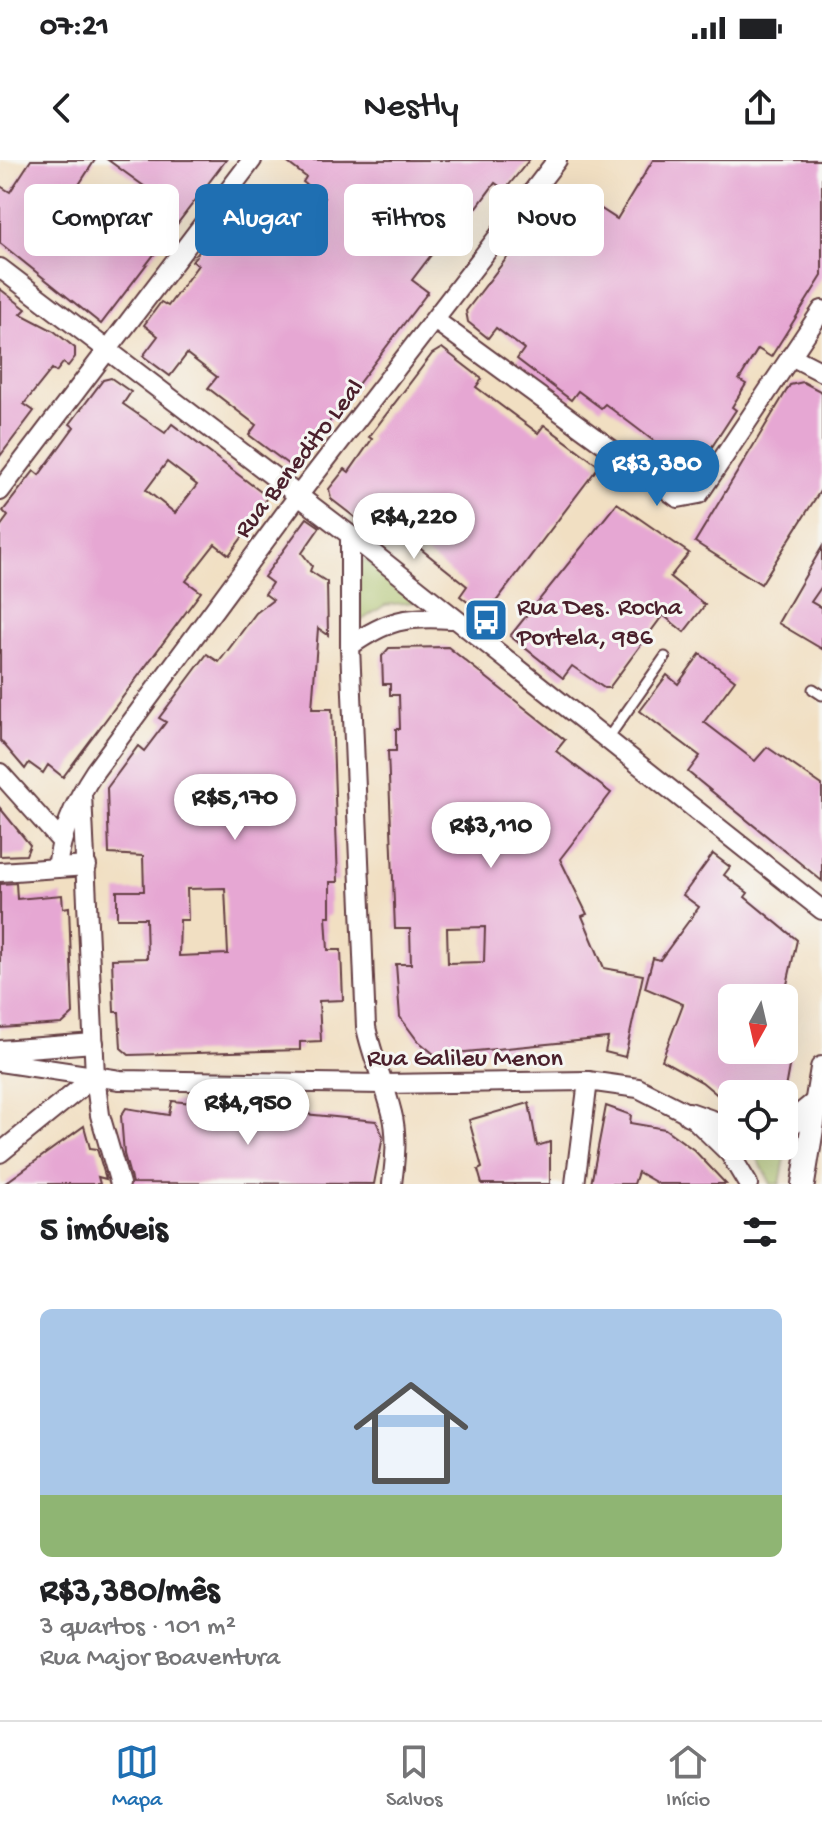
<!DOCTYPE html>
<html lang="pt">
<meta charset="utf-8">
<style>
body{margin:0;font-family:"Gochi Hand",sans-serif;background:#f2f2f2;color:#202124;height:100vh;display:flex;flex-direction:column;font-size:30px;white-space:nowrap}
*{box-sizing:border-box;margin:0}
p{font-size:26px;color:#757577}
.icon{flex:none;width:44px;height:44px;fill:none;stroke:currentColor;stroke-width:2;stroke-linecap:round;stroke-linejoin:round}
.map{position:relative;height:1024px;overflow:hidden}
.details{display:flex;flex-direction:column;background:#fff;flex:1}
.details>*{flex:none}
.banner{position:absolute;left:24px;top:24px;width:774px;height:72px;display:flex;gap:16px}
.needle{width:52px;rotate:188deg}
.tools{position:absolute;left:718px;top:824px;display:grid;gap:16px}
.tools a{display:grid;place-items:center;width:80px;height:80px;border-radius:12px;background:#fff;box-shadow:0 8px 32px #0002;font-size:40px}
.price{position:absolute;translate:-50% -68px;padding:0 18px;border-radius:28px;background:#fff;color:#222;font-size:26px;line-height:52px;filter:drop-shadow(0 2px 4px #0008)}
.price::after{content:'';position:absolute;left:50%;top:48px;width:24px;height:18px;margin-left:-12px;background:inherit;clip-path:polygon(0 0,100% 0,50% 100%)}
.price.selected{background:#1f6fb2;color:#fff}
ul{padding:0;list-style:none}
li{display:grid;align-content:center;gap:16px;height:424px;padding:0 40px}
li+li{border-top:2px solid #e0e0e0}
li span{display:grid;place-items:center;height:248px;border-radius:12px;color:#555}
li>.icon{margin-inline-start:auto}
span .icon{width:144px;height:144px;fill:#fffc;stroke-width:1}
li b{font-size:34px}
h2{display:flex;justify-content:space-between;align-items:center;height:96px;padding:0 40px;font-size:34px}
.tag{padding:0 28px;border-radius:12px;background:#fff;box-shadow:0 8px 32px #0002;font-size:28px;line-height:72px}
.tag.selected{background:#1f6fb2;color:#fff}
.status{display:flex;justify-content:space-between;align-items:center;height:56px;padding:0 40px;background:#fff;direction:ltr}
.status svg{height:22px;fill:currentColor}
header{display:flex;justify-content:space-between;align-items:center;height:104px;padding:0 40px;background:#fff;font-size:36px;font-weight:600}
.dock{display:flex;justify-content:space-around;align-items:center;height:112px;border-top:2px solid #e0e0e0;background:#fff;font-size:22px;color:#757577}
.dock a{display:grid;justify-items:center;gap:4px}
.dock .selected{color:#1f6fb2}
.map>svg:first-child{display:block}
</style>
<div class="status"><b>07:21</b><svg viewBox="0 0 49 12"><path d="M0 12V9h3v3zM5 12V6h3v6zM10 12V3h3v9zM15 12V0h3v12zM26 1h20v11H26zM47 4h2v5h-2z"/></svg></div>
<header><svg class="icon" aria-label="back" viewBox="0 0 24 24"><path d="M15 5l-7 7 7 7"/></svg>Nestly<svg class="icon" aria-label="share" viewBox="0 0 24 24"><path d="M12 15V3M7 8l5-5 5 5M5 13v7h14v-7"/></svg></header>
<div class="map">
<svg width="822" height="1024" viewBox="0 0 822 1024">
<rect width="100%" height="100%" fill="#f6f6f2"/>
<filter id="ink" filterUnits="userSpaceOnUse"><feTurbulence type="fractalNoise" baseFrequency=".0125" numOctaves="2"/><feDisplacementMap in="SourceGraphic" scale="16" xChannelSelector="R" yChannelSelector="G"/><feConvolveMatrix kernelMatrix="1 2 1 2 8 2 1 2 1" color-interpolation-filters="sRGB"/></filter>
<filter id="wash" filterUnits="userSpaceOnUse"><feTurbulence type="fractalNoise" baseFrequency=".006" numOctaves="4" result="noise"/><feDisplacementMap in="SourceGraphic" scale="32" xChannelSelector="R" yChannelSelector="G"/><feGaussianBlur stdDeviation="1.8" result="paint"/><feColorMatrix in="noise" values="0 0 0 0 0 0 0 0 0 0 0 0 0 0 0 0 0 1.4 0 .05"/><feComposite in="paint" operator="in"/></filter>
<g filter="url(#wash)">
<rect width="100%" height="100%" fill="#f1dfc2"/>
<!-- green -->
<g fill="#a8be63" stroke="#796e47" stroke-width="2">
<path d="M366 400 415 442 385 445 359 462 358 404Z"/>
<path d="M786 993 780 1024H771L757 997Z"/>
</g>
<g id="blocks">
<!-- building -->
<g fill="#e6a7d3" fill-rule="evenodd">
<path d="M31 0H95L69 40 116 73 148 29 108 0H226L101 164 0 83V26L10 32Z"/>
<path d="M284 0H529L505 30 495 23 460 70 456 67 435 90 412 120 428 132 298 303 289 305 249 275 256 265 208 228 217 217 187 194 170 216 143 196 158 176 144 165 161 142 168 146 198 105 192 101 222 61 236 72 256 45 295 74 324 38 303 22 306 17Z"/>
<path d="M653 0H822V116L771 197 758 189 739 220 746 224 732 247 736 250 700 305 688 307 605 244 601 248 578 231 571 240 517 199 524 189 496 168 488 178 468 162 466 151 542 52 559 64 578 34 617 59Z"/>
<path d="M0 129 26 149 21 154 54 171 75 188V197L68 206 63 203 56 212 52 209 24 244 34 251 0 296Z"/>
<path d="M442 188 482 219 476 227 538 273 544 265 599 306 485 456 460 436 467 426 392 366 383 379 331 339 329 329 345 309 349 312 372 279 369 277 432 194Z"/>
<path d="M111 218 131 232 123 244 165 273 172 264 265 335 266 345 229 395 215 384 186 421 201 432 63 617 48 605 43 613 29 603 25 609 0 580V367L8 356 3 351 34 311 39 315 74 267 70 264 103 220ZM167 302 197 325 175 353 146 330Z"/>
<path d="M803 222 822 232V328L761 424 695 382 790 225Z"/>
<path d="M617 343 689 393 670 417 705 445 684 472 663 455 609 528H604L572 506 563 518 510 476Z"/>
<path d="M307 358 320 367 302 393 312 406 310 411 327 422 328 475 318 468 312 549H332L338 722H330V756H326L328 790H341L343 840 319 841 321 881 300 882V890L129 895 121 888 119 852H114L112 799 147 798 146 758H117V731H144L143 696 109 694 107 628 138 586 144 591 166 562 159 558 207 494 219 502 256 453 273 440 265 434 272 423 264 417ZM225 728 228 794 179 796 180 760H188L187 729Z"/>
<path d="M822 387V426L811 442 822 448V489L778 463Z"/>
<path d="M448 487 565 580 556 591 611 633 560 699 587 754 582 756 604 808 643 815 625 897 605 892 608 878 435 895 417 880 400 857 396 804H411L410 769H395L388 591H396V569H400L399 535H390V524H383L382 496 389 488ZM485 767 484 802 448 803 447 768Z"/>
<path d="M700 494 735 520 704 562 755 601 767 587 822 625V721L688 612 700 596 640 551 667 515 678 524Z"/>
<path d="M0 648 30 685 26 695 0 696Z"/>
<path d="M713 694 730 707 724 715 748 733 745 737 797 780 784 838H732V890H792L784 934H732V947L702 922 662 900 683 844 645 828 653 798 660 800 699 747 683 735Z"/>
<path d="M16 723 17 739 62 735 63 748 69 747 73 854 62 864 0 868V724Z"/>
<path d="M172 941 376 961 383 976 374 1024 132 1023 124 994 121 956 126 948 169 955Z"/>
<path d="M529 943 537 986 550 982V1024H482L478 1010 482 1008 469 960Z"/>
<path d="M606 946 631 955 630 963 665 969 694 990 726 1024H659L638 1012 634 1024H591Z"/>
<path d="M84 966 90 988 97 989 106 1019 98 1017 100 1024H4Z"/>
</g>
</g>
</g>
<g filter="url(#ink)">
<use href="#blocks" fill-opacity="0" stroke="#633c42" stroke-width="2"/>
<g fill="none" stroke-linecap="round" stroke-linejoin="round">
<!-- service casing -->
<g stroke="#633c42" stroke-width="13">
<g id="service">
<path d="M813 529 822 535"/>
<path d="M606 581 665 497"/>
</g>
</g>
<!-- minor casing -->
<g stroke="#633c42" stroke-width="22">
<g id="minor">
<path d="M0 108 350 375 822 750"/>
<path d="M436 161 678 338 699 334 822 150"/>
<path d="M791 196 822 212"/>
<path d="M0 331 252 0"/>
<path d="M350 375V486L366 867C372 897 385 924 392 953 398 976 395 1001 392 1024"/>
<path d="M350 486C387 460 406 456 451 459"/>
<path d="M0 613 60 680"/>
<path d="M82 634 95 916 100 955 120 1024"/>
<path d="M57 708C61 673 75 641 95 611L298 336 557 0"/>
<path d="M0 712 87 706"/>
<path d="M0 890 94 883"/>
<path d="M0 902 120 920 382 924 588 921 638 928 689 954 730 994 748 1024"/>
<path d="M0 993 95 916"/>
<path d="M575 1024 588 921"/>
</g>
</g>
<!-- tertiary casing -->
<g stroke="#633c42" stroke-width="26">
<g id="tertiary">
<path d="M689 954 732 969"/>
<path d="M784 969 817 942"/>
<path d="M803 1024 822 908"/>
</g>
</g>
<!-- service -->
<use href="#service" stroke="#fff" stroke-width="9"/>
<!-- minor -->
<use href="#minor" stroke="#fff" stroke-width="18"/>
<!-- tertiary -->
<use href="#tertiary" stroke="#fff" stroke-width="22"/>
</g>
</g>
<!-- icons -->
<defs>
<g id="bus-square" transform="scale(2.3)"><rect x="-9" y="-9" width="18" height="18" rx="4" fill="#1f6fb2" stroke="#f6f6f2"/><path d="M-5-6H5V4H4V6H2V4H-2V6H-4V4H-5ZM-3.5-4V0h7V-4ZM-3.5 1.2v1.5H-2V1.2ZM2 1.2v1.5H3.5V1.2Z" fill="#fff"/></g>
</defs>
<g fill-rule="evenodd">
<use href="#bus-square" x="486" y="460"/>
</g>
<g text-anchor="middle" stroke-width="6" stroke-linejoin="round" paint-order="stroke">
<!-- street labels -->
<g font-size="26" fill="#4a1f2b" stroke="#f6f6f2">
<text transform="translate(297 297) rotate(-52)" y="9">Rua Benedito Leal</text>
<text x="465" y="905">Rua Galileu Menon</text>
</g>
<!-- poi labels -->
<g font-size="26" fill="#4a1f2b" stroke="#f6f6f2" text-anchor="start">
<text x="517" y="454">Rua Des. Rocha<tspan x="517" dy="30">Portela, 986</tspan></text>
</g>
</g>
</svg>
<div class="tools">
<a><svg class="needle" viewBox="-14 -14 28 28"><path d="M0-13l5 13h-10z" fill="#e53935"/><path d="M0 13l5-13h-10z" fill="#757577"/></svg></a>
<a><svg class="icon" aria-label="locate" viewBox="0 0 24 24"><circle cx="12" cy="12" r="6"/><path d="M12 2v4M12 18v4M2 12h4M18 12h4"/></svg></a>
</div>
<b class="price selected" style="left:657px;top:348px">R$3,380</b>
<b class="price" style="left:414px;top:401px">R$4,220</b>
<b class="price" style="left:235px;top:682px">R$5,170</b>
<b class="price" style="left:491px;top:710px">R$3,110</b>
<b class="price" style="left:248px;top:987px">R$4,950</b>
<div class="banner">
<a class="tag">Comprar</a>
<a class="tag selected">Alugar</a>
<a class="tag">Filtros</a>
<a class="tag">Novo</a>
</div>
</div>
<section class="details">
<h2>5 imóveis<svg class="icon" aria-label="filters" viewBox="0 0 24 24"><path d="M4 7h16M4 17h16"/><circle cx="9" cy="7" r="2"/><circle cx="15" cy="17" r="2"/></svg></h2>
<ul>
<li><span style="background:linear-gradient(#a9c7e8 75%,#8fb573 0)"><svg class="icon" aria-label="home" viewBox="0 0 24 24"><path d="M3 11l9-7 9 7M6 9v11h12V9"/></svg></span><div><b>R$3,380/mês</b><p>3 quartos · 101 m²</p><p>Rua Major Boaventura</p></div></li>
</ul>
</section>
<nav class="dock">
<a class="selected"><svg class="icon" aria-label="map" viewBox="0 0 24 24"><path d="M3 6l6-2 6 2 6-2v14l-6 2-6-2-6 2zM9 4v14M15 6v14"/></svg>Mapa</a>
<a><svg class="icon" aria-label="saved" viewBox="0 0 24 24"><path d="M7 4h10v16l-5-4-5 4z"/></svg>Salvos</a>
<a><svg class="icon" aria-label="home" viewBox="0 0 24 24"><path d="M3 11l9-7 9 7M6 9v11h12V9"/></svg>Início</a>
</nav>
